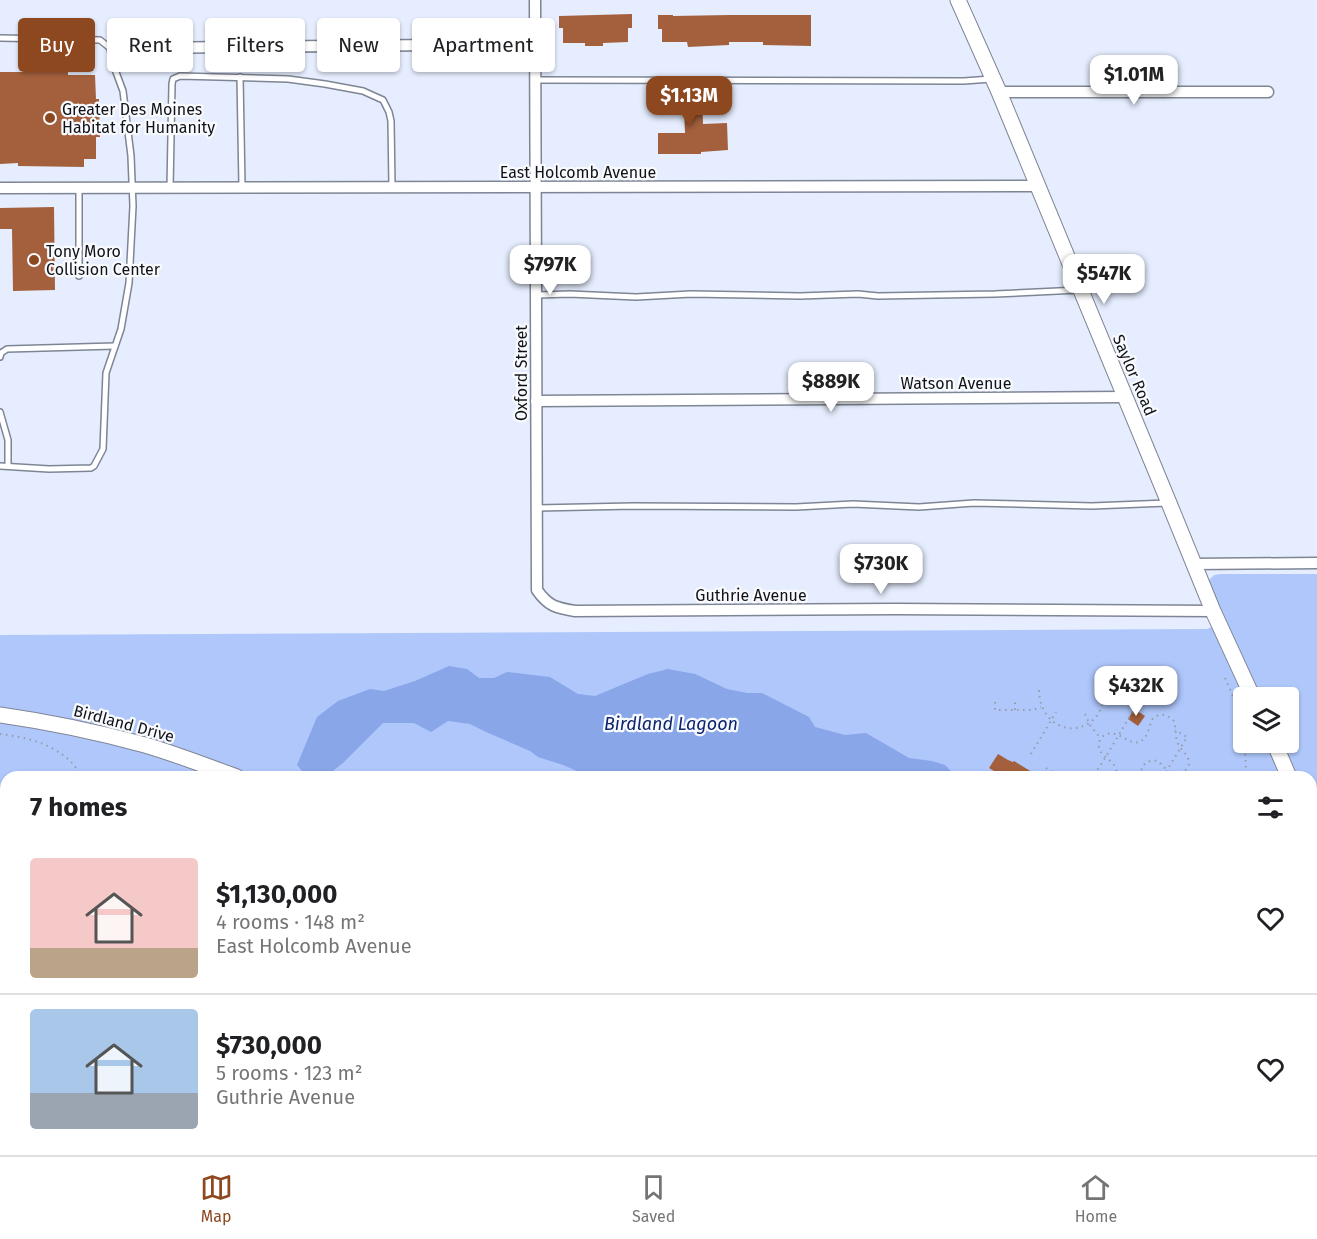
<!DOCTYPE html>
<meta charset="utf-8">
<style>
body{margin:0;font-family:"Fira Sans",sans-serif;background:#f2f2f2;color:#202124;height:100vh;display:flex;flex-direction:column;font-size:22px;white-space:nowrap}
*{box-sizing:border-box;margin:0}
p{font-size:20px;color:#757577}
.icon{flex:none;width:33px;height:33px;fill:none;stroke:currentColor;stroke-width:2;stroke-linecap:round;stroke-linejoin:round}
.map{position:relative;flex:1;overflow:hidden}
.drawer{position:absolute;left:0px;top:771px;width:1317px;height:384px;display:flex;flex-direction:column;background:#fff;border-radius:18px 18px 0 0;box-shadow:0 2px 4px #0004}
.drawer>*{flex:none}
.banner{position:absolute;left:18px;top:18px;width:600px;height:54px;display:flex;gap:12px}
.fabs{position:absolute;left:1233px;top:687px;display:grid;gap:12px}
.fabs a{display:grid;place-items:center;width:66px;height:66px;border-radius:6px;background:#fff;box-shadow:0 2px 4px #0004;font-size:30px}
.price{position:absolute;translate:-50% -51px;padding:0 14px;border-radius:12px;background:#fff;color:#222;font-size:20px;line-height:39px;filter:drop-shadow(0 2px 3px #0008)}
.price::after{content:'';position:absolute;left:50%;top:36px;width:18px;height:14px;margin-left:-9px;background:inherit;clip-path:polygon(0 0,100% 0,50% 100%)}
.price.on{background:#8e4820;color:#fff}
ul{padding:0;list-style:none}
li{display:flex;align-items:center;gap:18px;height:150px;padding:0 30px}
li+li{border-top:2px solid #e0e0e0}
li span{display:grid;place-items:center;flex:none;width:168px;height:120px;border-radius:6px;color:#555}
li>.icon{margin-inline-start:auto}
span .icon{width:72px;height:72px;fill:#fffc;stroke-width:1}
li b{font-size:26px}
h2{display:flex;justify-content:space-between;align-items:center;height:72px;padding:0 30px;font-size:26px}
.pill{padding:0 21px;border-radius:6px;background:#fff;box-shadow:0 2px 4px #0004;font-size:21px;line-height:54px}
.pill.on{background:#8e4820;color:#fff}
.dock{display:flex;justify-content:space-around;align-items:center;height:84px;border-top:2px solid #e0e0e0;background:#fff;font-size:16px;color:#757577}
.dock a{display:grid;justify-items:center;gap:3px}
.dock .on{color:#8e4820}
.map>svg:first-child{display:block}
</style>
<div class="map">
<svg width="1317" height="1155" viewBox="0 0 1317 1155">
<rect width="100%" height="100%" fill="#e5edfe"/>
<!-- green -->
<g fill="#afc7fb" fill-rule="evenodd">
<path d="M1221 574H1317V1155H731L725 1149H1311V777H6V866L0 865V635L1207 629 1219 624 1208 585 1209 580 1214 575ZM1244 698H1288V742H1244Z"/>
<path d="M6 1113V1149H179L191 1155H0V1115Z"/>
</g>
<!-- water -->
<g fill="#88a6e8">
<path d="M449 666 467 669 479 678H494L507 672 550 677 578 694 595 696 648 674 668 669 695 674 727 689 747 693H762L809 717 815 727 845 735 866 733 909 758 932 761 945 765 953 773 960 777H591L563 765 538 757 530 751 486 732 470 724 448 721 431 732 414 723H383L343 763 325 777H307L297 765 317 717 338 701 370 689 384 691 415 681Z"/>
<path d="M0 865 6 866V1113L0 1115Z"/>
<path d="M179 1149H725L731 1155H191Z"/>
<path d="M1037 1149H1288L1283 1155H1037Z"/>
</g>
<!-- building -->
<g fill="#a4603c">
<path d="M632 14V28H628V42L603 43V46H585V43H563V28H559V16Z"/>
<path d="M658 15H673V16L730 15H811V46L763 45V42H729V45L688 47 687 42H662V29H658Z"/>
<path d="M0 72H68V75H95L96 99H99L100 137H96V159H84V167L18 166V163L0 164Z"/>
<path d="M648 91H668V95H702L703 124 727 123 728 150 701 152V154H658V133H685L684 108H648Z"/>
<path d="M54 207 55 290 13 291 12 229H0V208Z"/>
<path d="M1134 709 1145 716 1138 726 1128 719Z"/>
<path d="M998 754 1008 760 1013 762 1014 761 1040 777H1004L989 768Z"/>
</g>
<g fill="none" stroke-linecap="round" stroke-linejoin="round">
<!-- lane casing -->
<g stroke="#7e8594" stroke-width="8">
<g id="lane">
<path d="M0 38 100 40 110 48 113 64 123 91 131 156 133 206 129 283 121 329 106 373 103 449 94 466 91 468 49 469 0 466"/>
<path d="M240 77 242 187"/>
<path d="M536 80 964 81 991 79"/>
<path d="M170 188 172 84 173 79 180 76 288 79 325 84 363 91 383 100 389 112 391 121 392 187"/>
<path d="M79 276V188"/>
<path d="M537 295 570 294 636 297 691 294 800 296 858 294 878 296 995 294 1079 290"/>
<path d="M0 357 1 353 7 349 115 346"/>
<path d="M0 412 8 440V466"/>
<path d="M537 508 633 506 796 507 853 504 919 507 974 503 1092 506 1167 503"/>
</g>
</g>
<!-- street casing -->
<g stroke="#7e8594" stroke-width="13">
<g id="street">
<path d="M535 0 537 590C548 606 556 608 575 611L895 609 1213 611"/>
<path d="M144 48 535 44"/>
<path d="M999 92H1268"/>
<path d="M0 188 1037 186"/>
<path d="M536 401 1125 397"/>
<path d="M1193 564 1317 563"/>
</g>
</g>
<!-- secondary casing -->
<g stroke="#7e8594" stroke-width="17">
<g id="secondary">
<path d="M958 0 999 92 1169 503 1213 611 1253 698"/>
<path d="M0 715C49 722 97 732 145 745 176 754 206 766 237 777"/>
<path d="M1274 742 1289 777"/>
<path d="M1311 824 1317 837"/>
<path d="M796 1149 801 1155"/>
</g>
</g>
<!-- path -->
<g stroke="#959ca8" stroke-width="2" stroke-dasharray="1.5 4.5" stroke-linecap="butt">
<path d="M1225 678 1244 722"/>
<path d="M1039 690C1041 742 1105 740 1104 690"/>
<path d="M995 702V710H1033L1041 707"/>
<path d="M1015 710V702"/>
<path d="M1085 714 1090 725 1101 739"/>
<path d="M0 734C25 737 52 743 71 762 75 766 79 772 83 777"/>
<path d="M1245 742 1246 777"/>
<path d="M1031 754 1056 712"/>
<path d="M1046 768 1061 777"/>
<path d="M1088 777 1099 768 1147 688"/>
<path d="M1118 777C1117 772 1116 767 1113 764 1107 756 1095 753 1100 740 1102 737 1104 735 1107 734 1121 729 1134 754 1146 736 1149 731 1150 724 1153 718L1159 715H1166L1174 721C1176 728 1175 734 1177 741 1179 749 1188 754 1189 762 1189 771 1179 776 1171 773 1163 769 1162 761 1152 760L1143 765 1139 777"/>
<path d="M1163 777 1187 737 1175 730"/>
<path d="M1311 964 1317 989"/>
<path d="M759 1149 763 1155"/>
</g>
<!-- lane -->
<use href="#lane" stroke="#fff" stroke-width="5"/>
<!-- street -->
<use href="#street" stroke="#fff" stroke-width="10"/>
<!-- secondary -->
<use href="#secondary" stroke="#fff" stroke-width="15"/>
</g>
<!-- markers -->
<g fill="#8e4820" stroke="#f9fafe" stroke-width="2">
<circle cx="50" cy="118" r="6"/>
<circle cx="34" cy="260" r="6"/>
</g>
<g text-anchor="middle" stroke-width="4.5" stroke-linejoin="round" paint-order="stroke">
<!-- poi labels -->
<g font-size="16" fill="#0f1217" stroke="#f9fafe" text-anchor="start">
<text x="62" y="115">Greater Des Moines<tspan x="62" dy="18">Habitat for Humanity</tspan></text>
<text x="46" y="257">Tony Moro<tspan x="46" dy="18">Collision Center</tspan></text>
</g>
<!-- street labels -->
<g font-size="16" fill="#0f1217" stroke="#f9fafe">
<text x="578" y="178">East Holcomb Avenue</text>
<text transform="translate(521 373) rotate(-90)" y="6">Oxford Street</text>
<text transform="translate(1135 375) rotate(67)" y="6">Saylor Road</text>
<text x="956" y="389">Watson Avenue</text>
<text x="751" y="601">Guthrie Avenue</text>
<text transform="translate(124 723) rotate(15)" y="6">Birdland Drive</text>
</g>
<!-- water labels -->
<g font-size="18" font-style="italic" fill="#0d2570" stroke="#f9fafe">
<text x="671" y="730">Birdland Lagoon</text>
</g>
</g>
</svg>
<div class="fabs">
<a><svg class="icon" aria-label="layers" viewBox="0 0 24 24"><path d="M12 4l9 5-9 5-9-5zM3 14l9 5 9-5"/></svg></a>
</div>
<b class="price" style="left:1134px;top:106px">$1.01M</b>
<b class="price on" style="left:689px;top:127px">$1.13M</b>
<b class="price" style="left:550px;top:296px">$797K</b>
<b class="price" style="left:1104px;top:305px">$547K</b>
<b class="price" style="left:831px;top:413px">$889K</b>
<b class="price" style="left:881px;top:595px">$730K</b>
<b class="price" style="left:1136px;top:717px">$432K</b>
<div class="banner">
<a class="pill on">Buy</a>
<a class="pill">Rent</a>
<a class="pill">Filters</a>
<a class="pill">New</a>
<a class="pill">Apartment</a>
</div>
<section class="drawer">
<h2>7 homes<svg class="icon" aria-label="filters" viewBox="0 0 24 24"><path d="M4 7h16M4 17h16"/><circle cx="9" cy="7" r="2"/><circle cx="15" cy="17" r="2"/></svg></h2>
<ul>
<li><span style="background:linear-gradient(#f6c9c9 75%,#b9a48a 0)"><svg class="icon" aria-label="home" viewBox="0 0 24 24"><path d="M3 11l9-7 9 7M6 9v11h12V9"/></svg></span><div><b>$1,130,000</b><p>4 rooms · 148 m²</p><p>East Holcomb Avenue</p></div><svg class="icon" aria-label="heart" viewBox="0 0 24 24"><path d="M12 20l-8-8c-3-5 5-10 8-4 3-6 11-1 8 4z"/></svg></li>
<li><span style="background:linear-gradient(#a9c7e8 70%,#9aa5b1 0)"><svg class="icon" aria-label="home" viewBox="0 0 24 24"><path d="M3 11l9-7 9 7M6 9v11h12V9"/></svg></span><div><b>$730,000</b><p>5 rooms · 123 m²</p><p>Guthrie Avenue</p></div><svg class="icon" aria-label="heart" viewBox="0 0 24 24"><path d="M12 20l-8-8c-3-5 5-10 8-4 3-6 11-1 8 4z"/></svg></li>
</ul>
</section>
</div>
<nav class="dock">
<a class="on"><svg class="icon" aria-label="map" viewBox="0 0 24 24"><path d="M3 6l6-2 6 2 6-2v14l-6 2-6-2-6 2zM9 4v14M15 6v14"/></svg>Map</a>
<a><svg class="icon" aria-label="saved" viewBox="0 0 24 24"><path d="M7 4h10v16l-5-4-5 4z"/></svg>Saved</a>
<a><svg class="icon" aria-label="home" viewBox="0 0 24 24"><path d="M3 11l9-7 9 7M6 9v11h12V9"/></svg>Home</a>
</nav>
